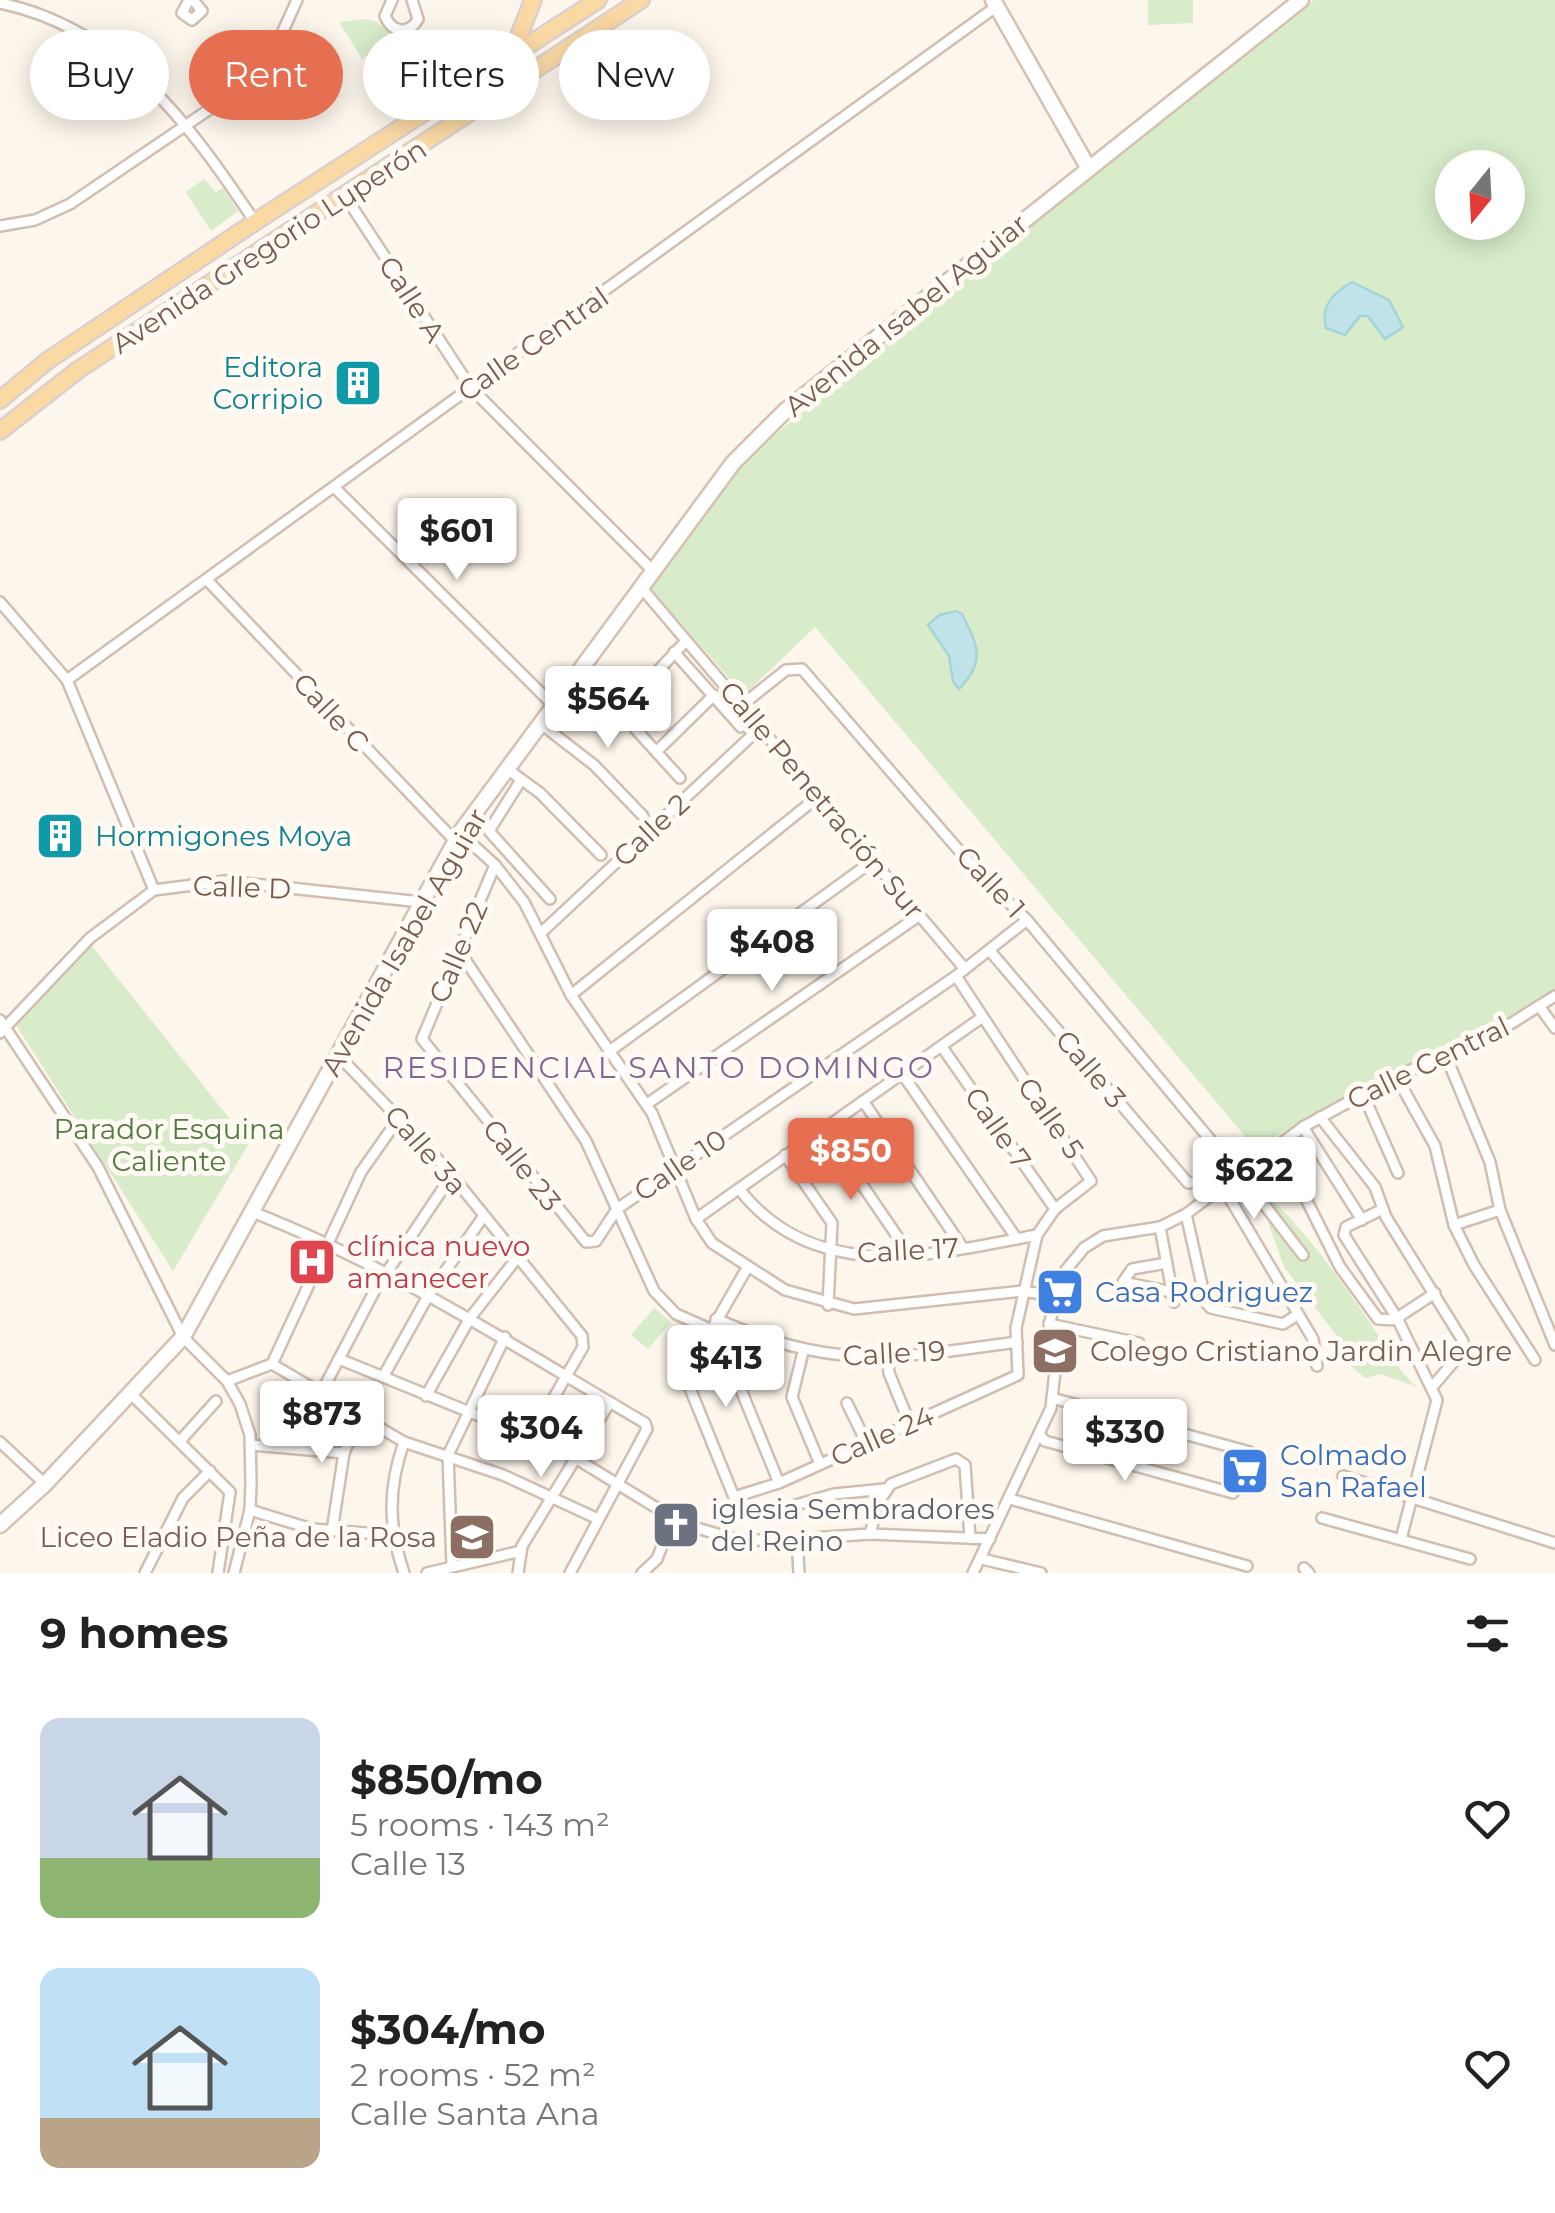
<!DOCTYPE html>
<meta charset="utf-8">
<style>
body{margin:0;font-family:Montserrat,sans-serif;background:#f2f2f2;color:#222;height:100vh;display:flex;flex-direction:column;font-size:38px;white-space:nowrap}
*{box-sizing:border-box;margin:0}
p{font-size:32px;color:#767676}
.icon{flex:none;width:55px;height:55px;fill:none;stroke:currentColor;stroke-width:2;stroke-linecap:round;stroke-linejoin:round}
.map{position:relative;height:1573px;overflow:hidden}
.drawer{display:flex;flex-direction:column;background:#fff;flex:1}
.drawer>*{flex:none}
.banner{position:absolute;left:30px;top:30px;width:1000px;height:90px;display:flex;gap:20px}
.needle{width:65px;rotate:198deg}
.buttons{position:absolute;left:1435px;top:150px;display:grid;gap:20px}
.buttons a{display:grid;place-items:center;width:90px;height:90px;border-radius:50%;background:#fff;box-shadow:0 5px 25px #0003;font-size:50px}
.price{position:absolute;translate:-50% -85px;padding:0 22px;border-radius:10px;background:#fff;color:#222;font-size:32px;line-height:65px;filter:drop-shadow(0 2px 5px #0008)}
.price::after{content:'';position:absolute;left:50%;top:60px;width:30px;height:22px;margin-left:-15px;background:inherit;clip-path:polygon(0 0,100% 0,50% 100%)}
.price.on{background:#e76f51;color:#fff}
ul{padding:0;list-style:none}
li{display:flex;align-items:center;gap:30px;height:250px;padding:0 40px}
li span{display:grid;place-items:center;flex:none;width:280px;height:200px;border-radius:20px;color:#555}
li>.icon{margin-inline-start:auto}
span .icon{width:120px;height:120px;fill:#fffc;stroke-width:1}
li b{font-size:42px}
h2{display:flex;justify-content:space-between;align-items:center;height:120px;padding:0 40px;font-size:42px}
.pill{padding:0 35px;border-radius:45px;background:#fff;box-shadow:0 5px 25px #0003;font-size:35px;line-height:90px}
.pill.on{background:#e76f51;color:#fff}
.map>svg:first-child{display:block}
</style>
<div class="map">
<svg width="1555" height="1573" viewBox="0 0 1555 1573">
<rect width="100%" height="100%" fill="#fdf6ec"/>
<!-- green -->
<g fill="#d8ecc9" fill-rule="evenodd">
<path d="M1148 0H1193V23L1148 25Z"/>
<path d="M1314 0H1555V989L1477 1037 1396 1069 1255 1148 815 627 744 695 649 587 737 466 1038 218ZM1452 168H1508V222H1452Z"/>
<path d="M367 19 377 22 393 37 362 59 339 22Z"/>
<path d="M204 179 216 192 223 188 238 211 211 231 186 192Z"/>
<path d="M92 946 249 1143 173 1271 16 1025Z"/>
<path d="M1255 1185C1300 1222 1332 1269 1366 1317 1385 1343 1391 1364 1417 1387L1381 1374 1365 1378 1351 1366 1340 1340 1284 1267Z"/>
<path d="M654 1308 671 1322 648 1349 631 1335Z"/>
</g>
<!-- water -->
<g fill="#bfe3e8" stroke="#a5d3da" stroke-width="2.5">
<path d="M1352 282 1389 300 1403 327 1385 339 1368 316H1360L1345 335 1326 328C1320 306 1333 293 1352 282Z"/>
<path d="M956 611 962 614C978 645 986 662 959 689L953 681 949 656 928 625 939 615Z"/>
</g>
<g fill="none" stroke-linecap="round" stroke-linejoin="round">
<!-- street casing -->
<g stroke="#d1beb0" stroke-width="14">
<g id="street">
<path d="M189 0 182 13 192 20 202 11 193 0"/>
<path d="M392 0 385 16C392 33 409 35 418 19L412 0"/>
<path d="M0 3C121 28 190 125 255 222"/>
<path d="M345 196 471 388 652 570"/>
<path d="M0 226 35 220 70 204 226 98 273 53 297 0"/>
<path d="M335 488 553 705"/>
<path d="M208 581 455 841"/>
<path d="M640 586 965 969"/>
<path d="M0 602 67 680 154 890"/>
<path d="M674 652 741 727"/>
<path d="M573 677 630 723 680 778"/>
<path d="M67 680 997 6"/>
<path d="M742 705 786 670 802 669 982 877 1027 920 1223 1155 1224 1163 1200 1182 1188 1183 990 951"/>
<path d="M618 713 686 641"/>
<path d="M540 723 594 765 643 816"/>
<path d="M657 751 714 695"/>
<path d="M507 769 540 793 601 855"/>
<path d="M521 780 489 831 550 899"/>
<path d="M460 833 495 865 524 902 571 995 652 1113 696 1219 712 1243 785 1290 854 1309 1022 1291 1055 1296"/>
<path d="M495 865 422 1039 586 1242 596 1241 617 1209 956 976 1027 920"/>
<path d="M542 932 761 727"/>
<path d="M458 949 586 1141 654 1291 676 1314 710 1329"/>
<path d="M571 995 819 796"/>
<path d="M1539 1006 1555 1028"/>
<path d="M0 1020 98 1167 183 1337 227 1381 240 1404 250 1435 251 1484 250 1510 234 1573"/>
<path d="M0 1033 90 938 154 890 225 881 421 902"/>
<path d="M942 1047 1055 1209"/>
<path d="M611 1050 874 860"/>
<path d="M338 1055 445 1167 582 1336 583 1347 531 1437"/>
<path d="M1446 1056 1490 1162 1500 1210 1555 1345"/>
<path d="M903 1075 1017 1239"/>
<path d="M1396 1076 1435 1146 1454 1225 1474 1265 1535 1360"/>
<path d="M1363 1094 1398 1173"/>
<path d="M863 1101 963 1248"/>
<path d="M647 1104 920 915"/>
<path d="M1320 1117 1375 1187 1386 1217 1463 1341 1462 1352 1433 1386"/>
<path d="M1303 1127 1362 1220"/>
<path d="M824 1129 910 1255"/>
<path d="M785 1155 832 1223 828 1305"/>
<path d="M1248 1163 1262 1183 1263 1203 1303 1255"/>
<path d="M1223 1187 1313 1339 1317 1366"/>
<path d="M739 1189C815 1286 932 1255 1037 1235"/>
<path d="M1303 1193 1340 1267 1378 1319 1397 1320"/>
<path d="M1383 1209 1346 1227 1344 1235 1397 1318 1437 1400 1401 1539"/>
<path d="M255 1213C393 1267 517 1348 645 1423L647 1429 570 1573"/>
<path d="M1186 1214 1206 1303 1211 1308 1283 1324 1297 1315"/>
<path d="M696 1219 981 1018"/>
<path d="M1454 1225 1500 1210"/>
<path d="M1160 1227 1174 1302"/>
<path d="M1167 1263 1132 1269 1123 1282 1172 1292"/>
<path d="M747 1268 685 1376 734 1497 779 1483 1018 1375 1016 1328 1037 1235 1055 1209 1091 1181 956 976"/>
<path d="M1397 1318 1435 1293"/>
<path d="M716 1319C836 1371 893 1359 1017 1342"/>
<path d="M1049 1324 1139 1343"/>
<path d="M762 1338 739 1385 779 1483"/>
<path d="M803 1352 792 1397 820 1464"/>
<path d="M339 1359 531 1437 575 1458 683 1524 731 1538 769 1541 870 1534 990 1539"/>
<path d="M888 1359 889 1373 909 1422"/>
<path d="M272 1364 404 1442 503 1475 598 1519"/>
<path d="M272 1364 361 1172 399 1118"/>
<path d="M383 1377 428 1296 483 1217"/>
<path d="M227 1381 272 1364"/>
<path d="M321 1393 375 1290 452 1175"/>
<path d="M131 1394 230 1492 218 1573"/>
<path d="M426 1396 470 1318 517 1258"/>
<path d="M1052 1398 1250 1452"/>
<path d="M847 1403 866 1442"/>
<path d="M1040 1435 1045 1441 1233 1493"/>
<path d="M180 1441 216 1401"/>
<path d="M0 1442 45 1484"/>
<path d="M251 1445 344 1453"/>
<path d="M1343 1476 1555 1543"/>
<path d="M1010 1499 1247 1566"/>
<path d="M250 1510 312 1529 394 1535"/>
<path d="M768 1513 834 1494 885 1489"/>
<path d="M1322 1518 1470 1559"/>
<path d="M332 1531 344 1453 360 1415"/>
<path d="M870 1534 878 1503 891 1484 956 1459 965 1465 970 1538"/>
<path d="M797 1539 799 1573"/>
<path d="M982 1559 1041 1573"/>
<path d="M452 1565 448 1455 505 1337"/>
<path d="M1304 1568 1309 1573"/>
<path d="M145 1573 183 1498 210 1471"/>
<path d="M404 1573C388 1526 388 1488 404 1442"/>
<path d="M427 1573 521 1551"/>
<path d="M518 1573 522 1546 610 1402"/>
<path d="M642 1573 657 1559 673 1517"/>
<path d="M973 1573 1051 1408 1055 1371 1049 1324 1066 1270 1084 1248 1103 1236 1160 1227 1186 1214 1303 1127 1396 1076 1480 1043 1555 996"/>
</g>
</g>
<!-- secondary casing -->
<g stroke="#d6c0b0" stroke-width="19">
<g id="secondary">
<path d="M993 0 1089 169"/>
<path d="M0 1525 45 1484 183 1337 460 833 733 463 785 411 1301 0"/>
</g>
</g>
<!-- primary casing -->
<g stroke="#dad1cd" stroke-width="20">
<g id="primary">
<path d="M511 56 533 0"/>
<path d="M0 400 47 361 255 222 598 0"/>
<path d="M0 431 78 370 641 0"/>
</g>
</g>
<!-- street -->
<use href="#street" stroke="#fff" stroke-width="9"/>
<!-- secondary -->
<use href="#secondary" stroke="#fff" stroke-width="14"/>
<!-- primary -->
<use href="#primary" stroke="#fbd9a5" stroke-width="15"/>
</g>
<!-- icons -->
<defs>
<g id="building-square" transform="scale(2.5)"><rect x="-9" y="-9" width="18" height="18" rx="4" fill="#0f9aa8" stroke="#fffaf3"/><path d="M-4-6H4V6H1V3H-1V6H-4ZM-2.5-4.3h1.7v1.8h-1.7ZM.8-4.3h1.7v1.8H.8ZM-2.5-1h1.7V.8h-1.7ZM.8-1h1.7V.8H.8Z" fill="#fff"/></g>
<g id="hospital-square" transform="scale(2.5)"><rect x="-9" y="-9" width="18" height="18" rx="4" fill="#e0444e" stroke="#fffaf3"/><path d="M-5-5h3v3.5h4V-5h3V5h-3V1.5h-4V5h-3Z" fill="#fff"/></g>
<g id="supermarket-square" transform="scale(2.5)"><rect x="-9" y="-9" width="18" height="18" rx="4" fill="#3f7fe0" stroke="#fffaf3"/><path d="M-6-5.5h2.5l.6 2H6L4.5 2H-2.5L-4.4-4H-6ZM-1.5 3.2a1.3 1.3 0 1 0 .1 0ZM3 3.2a1.3 1.3 0 1 0 .1 0Z" fill="#fff"/></g>
<g id="school-square" transform="scale(2.5)"><rect x="-9" y="-9" width="18" height="18" rx="4" fill="#8d6e63" stroke="#fffaf3"/><path d="M0-5L7-2L0 1L-7-2ZM-4 1L0 2.5L4 1V4Q0 6-4 4Z" fill="#fff"/></g>
<g id="church-square" transform="scale(2.5)"><rect x="-9" y="-9" width="18" height="18" rx="4" fill="#6b7280" stroke="#fffaf3"/><path d="M-1.2-6h2.4v3.5h3.3v2.4h-3.3V6h-2.4V-.1h-3.3v-2.4h3.3Z" fill="#fff"/></g>
</defs>
<g fill-rule="evenodd">
<use href="#building-square" x="358" y="383"/>
<use href="#building-square" x="60" y="836"/>
<use href="#hospital-square" x="312" y="1262"/>
<use href="#supermarket-square" x="1060" y="1292"/>
<use href="#school-square" x="1055" y="1351"/>
<use href="#supermarket-square" x="1245" y="1471"/>
<use href="#church-square" x="676" y="1525"/>
<use href="#school-square" x="472" y="1537"/>
</g>
<g text-anchor="middle" stroke-width="10" stroke-linejoin="round" paint-order="stroke">
<!-- street labels -->
<g font-size="28" fill="#7a5c4d" stroke="#fffaf3">
<text transform="translate(269 246) rotate(-33)" y="10">Avenida Gregorio Luperón</text>
<text transform="translate(412 299) rotate(57)" y="10">Calle A</text>
<text transform="translate(906 315) rotate(-39)" y="10">Avenida Isabel Aguiar</text>
<text transform="translate(533 344) rotate(-35)" y="10">Calle Central</text>
<text transform="translate(331 712) rotate(47)" y="10">Calle C</text>
<text transform="translate(822 800) rotate(50)" y="10">Calle Penetración Sur</text>
<text transform="translate(651 830) rotate(-43)" y="10">Calle 2</text>
<text transform="translate(991 882) rotate(47)" y="10">Calle 1</text>
<text transform="translate(242 887) rotate(2)" y="10">Calle D</text>
<text transform="translate(404 942) rotate(-60)" y="10">Avenida Isabel Aguiar</text>
<text transform="translate(458 952) rotate(-67)" y="10">Calle 22</text>
<text transform="translate(1428 1063) rotate(-26)" y="10">Calle Central</text>
<text transform="translate(1091 1069) rotate(50)" y="10">Calle 3</text>
<text transform="translate(1051 1118) rotate(55)" y="10">Calle 5</text>
<text transform="translate(998 1128) rotate(55)" y="10">Calle 7</text>
<text transform="translate(426 1150) rotate(49)" y="10">Calle 3a</text>
<text transform="translate(522 1165) rotate(52)" y="10">Calle 23</text>
<text transform="translate(680 1165) rotate(-34)" y="10">Calle 10</text>
<text transform="translate(908 1250) rotate(-3)" y="10">Calle 17</text>
<text transform="translate(894 1353) rotate(-3)" y="10">Calle 19</text>
<text transform="translate(882 1436) rotate(-24)" y="10">Calle 24</text>
</g>
<!-- culture labels -->
<g font-size="28" fill="#0d838f" stroke="#fffaf3" text-anchor="end">
<text x="323" y="377">Editora<tspan x="323" dy="32">Corripio</tspan></text>
<text x="95" y="846" text-anchor="start">Hormigones Moya</text>
</g>
<!-- park labels -->
<g font-size="28" fill="#537a41" stroke="#fffaf3">
<text x="169" y="1139">Parador Esquina<tspan x="169" dy="32">Caliente</tspan></text>
</g>
<!-- health labels -->
<g font-size="28" fill="#be3a42" stroke="#fffaf3" text-anchor="start">
<text x="347" y="1256">clínica nuevo<tspan x="347" dy="32">amanecer</tspan></text>
</g>
<!-- shop labels -->
<g font-size="28" fill="#366cbe" stroke="#fffaf3" text-anchor="start">
<text x="1095" y="1302">Casa Rodriguez</text>
<text x="1280" y="1465">Colmado<tspan x="1280" dy="32">San Rafael</tspan></text>
</g>
<!-- education labels -->
<g font-size="28" fill="#785e54" stroke="#fffaf3" text-anchor="start">
<text x="1090" y="1361">Colego Cristiano Jardin Alegre</text>
<text x="437" y="1547" text-anchor="end">Liceo Eladio Peña de la Rosa</text>
</g>
<!-- worship labels -->
<g font-size="28" fill="#5b616d" stroke="#fffaf3" text-anchor="start">
<text x="711" y="1519">iglesia Sembradores<tspan x="711" dy="32">del Reino</tspan></text>
</g>
<!-- neighbourhood labels -->
<g font-size="30" letter-spacing="2.5" fill="#846695" stroke="#fffaf3">
<text x="659" y="1078">RESIDENCIAL SANTO DOMINGO</text>
</g>
</g>
</svg>
<div class="buttons">
<a><svg class="needle" viewBox="-14 -14 28 28"><path d="M0-13l5 13h-10z" fill="#e53935"/><path d="M0 13l5-13h-10z" fill="#767676"/></svg></a>
</div>
<b class="price" style="left:457px;top:583px">$601</b>
<b class="price" style="left:608px;top:751px">$564</b>
<b class="price" style="left:772px;top:994px">$408</b>
<b class="price on" style="left:851px;top:1203px">$850</b>
<b class="price" style="left:1254px;top:1222px">$622</b>
<b class="price" style="left:726px;top:1410px">$413</b>
<b class="price" style="left:322px;top:1466px">$873</b>
<b class="price" style="left:541px;top:1480px">$304</b>
<b class="price" style="left:1125px;top:1484px">$330</b>
<div class="banner">
<a class="pill">Buy</a>
<a class="pill on">Rent</a>
<a class="pill">Filters</a>
<a class="pill">New</a>
</div>
</div>
<section class="drawer">
<h2>9 homes<svg class="icon" aria-label="filters" viewBox="0 0 24 24"><path d="M4 7h16M4 17h16"/><circle cx="9" cy="7" r="2"/><circle cx="15" cy="17" r="2"/></svg></h2>
<ul>
<li><span style="background:linear-gradient(#c9d6e8 70%,#8fb573 0)"><svg class="icon" aria-label="home" viewBox="0 0 24 24"><path d="M3 11l9-7 9 7M6 9v11h12V9"/></svg></span><div><b>$850/mo</b><p>5 rooms · 143 m²</p><p>Calle 13</p></div><svg class="icon" aria-label="heart" viewBox="0 0 24 24"><path d="M12 20l-8-8c-3-5 5-10 8-4 3-6 11-1 8 4z"/></svg></li>
<li><span style="background:linear-gradient(#bfe0f5 75%,#b9a48a 0)"><svg class="icon" aria-label="home" viewBox="0 0 24 24"><path d="M3 11l9-7 9 7M6 9v11h12V9"/></svg></span><div><b>$304/mo</b><p>2 rooms · 52 m²</p><p>Calle Santa Ana</p></div><svg class="icon" aria-label="heart" viewBox="0 0 24 24"><path d="M12 20l-8-8c-3-5 5-10 8-4 3-6 11-1 8 4z"/></svg></li>
</ul>
</section>
